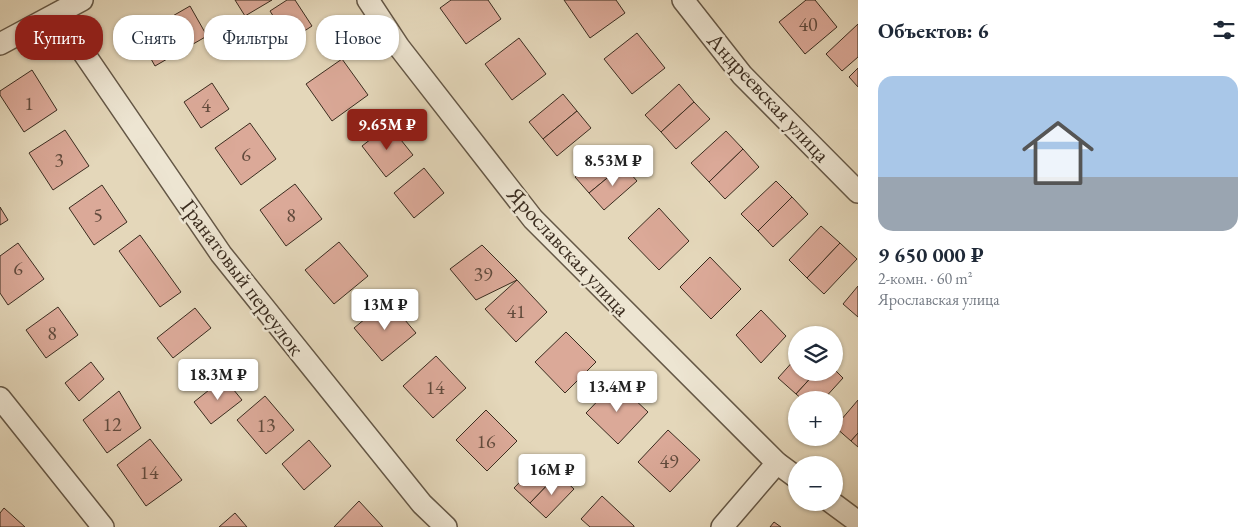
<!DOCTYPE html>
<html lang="ru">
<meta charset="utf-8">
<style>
body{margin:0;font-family:"EB Garamond",serif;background:#f6f6f7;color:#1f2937;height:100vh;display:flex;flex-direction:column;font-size:19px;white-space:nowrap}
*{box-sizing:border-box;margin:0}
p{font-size:16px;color:#747a83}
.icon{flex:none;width:28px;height:28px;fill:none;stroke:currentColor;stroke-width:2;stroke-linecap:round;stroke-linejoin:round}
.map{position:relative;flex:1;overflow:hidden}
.details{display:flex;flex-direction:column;background:#fff;width:400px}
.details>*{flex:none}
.top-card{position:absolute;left:15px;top:15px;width:475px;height:45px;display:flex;gap:10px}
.controls{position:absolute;left:788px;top:326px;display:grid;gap:10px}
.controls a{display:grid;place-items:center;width:55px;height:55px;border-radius:50%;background:#fff;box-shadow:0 1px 4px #0004;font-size:25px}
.price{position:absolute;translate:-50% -42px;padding:0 11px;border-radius:5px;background:#fff;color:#222;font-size:16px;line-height:32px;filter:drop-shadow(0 1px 2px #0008)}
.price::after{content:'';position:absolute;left:50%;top:30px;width:15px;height:11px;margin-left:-8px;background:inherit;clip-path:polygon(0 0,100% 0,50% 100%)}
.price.current{background:#8f2418;color:#fff}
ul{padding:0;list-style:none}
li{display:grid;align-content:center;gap:10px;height:265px;padding:0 20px}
li span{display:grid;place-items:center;height:155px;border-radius:15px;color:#555}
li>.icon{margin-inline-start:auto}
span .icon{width:90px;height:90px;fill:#fffc;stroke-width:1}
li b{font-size:21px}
h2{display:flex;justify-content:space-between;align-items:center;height:60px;padding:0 20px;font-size:21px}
.tag{padding:0 18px;border-radius:20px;background:#fff;box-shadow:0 1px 4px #0004;font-size:18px;line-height:45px}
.tag.current{background:#8f2418;color:#fff}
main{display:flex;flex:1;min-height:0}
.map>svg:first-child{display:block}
</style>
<main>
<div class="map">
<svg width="858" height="527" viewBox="0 0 858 527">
<rect width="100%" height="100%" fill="#e4d7ba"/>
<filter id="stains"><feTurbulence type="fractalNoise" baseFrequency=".004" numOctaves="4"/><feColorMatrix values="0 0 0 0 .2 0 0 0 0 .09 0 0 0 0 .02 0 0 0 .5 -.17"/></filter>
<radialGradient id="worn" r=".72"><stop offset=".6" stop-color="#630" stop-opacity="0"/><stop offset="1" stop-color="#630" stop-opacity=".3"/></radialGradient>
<!-- building -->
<g fill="#dba998" stroke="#3a2c1f">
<path d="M235 0H272L245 16Z"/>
<path d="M287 0H295L312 26 289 41 270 11Z"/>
<path d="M451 0H488L501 19 466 44 440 8Z"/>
<path d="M564 0H616L625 13 590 38Z"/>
<path d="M806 0H815L837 27 805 54 779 22Z"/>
<path d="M190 6 207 36 155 66 138 36Z"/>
<path d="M858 24V57L842 71 826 54Z"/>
<path d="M637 33 665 68 632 94 604 59Z"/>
<path d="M519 38 546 74 512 100 485 64Z"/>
<path d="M342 59 368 95 332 121 306 84Z"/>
<path d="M858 68V87L849 77Z"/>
<path d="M32 70 57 110 24 132 0 95V91Z"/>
<path d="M212 83 229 109 201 128 184 102Z"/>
<path d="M679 84 694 102 661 132 645 115Z"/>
<path d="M563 94 577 111 543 139 529 122Z"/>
<path d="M694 102 710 119 676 149 661 132Z"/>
<path d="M577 111 591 128 557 156 543 139Z"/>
<path d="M250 123 276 159 241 185 215 148Z"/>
<path d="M389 125 413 155 386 177 362 146Z"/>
<path d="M65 130 89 166 53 190 29 153Z"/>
<path d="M726 131 743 149 709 182 691 163Z"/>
<path d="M608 148 623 165 589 193 575 177Z"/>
<path d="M743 149 759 167 725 199 709 182Z"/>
<path d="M623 165 637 181 604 210 589 193Z"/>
<path d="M424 168 444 193 414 218 394 193Z"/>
<path d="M776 181 792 197 758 231 741 214Z"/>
<path d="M295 184 322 219 286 246 260 210Z"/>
<path d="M102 185 127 222 94 245 69 208Z"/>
<path d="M792 197 808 214 773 247 758 231Z"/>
<path d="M0 207 8 220 0 225Z"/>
<path d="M659 208 689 241 659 270 628 238Z"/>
<path d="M821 226 840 243 807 278 789 260Z"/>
<path d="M140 235 181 292 160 307 119 251Z"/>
<path d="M339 242 368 276 334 304 305 270Z"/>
<path d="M18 243 44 279 8 305 0 293V256Z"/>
<path d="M840 243 857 259 824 294 807 278Z"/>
<path d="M482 245 517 280 476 300 450 269Z"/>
<path d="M710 257 741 289 711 319 680 287Z"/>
<path d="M517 280 547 312 516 342 485 309Z"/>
<path d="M858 286V317L843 304Z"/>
<path d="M388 300 416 333 382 361 354 328Z"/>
<path d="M58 307 78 335 46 358 26 330Z"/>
<path d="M195 308 211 328 173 358 157 338Z"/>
<path d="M761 310 786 336 761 363 736 335Z"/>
<path d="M566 332 596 362 565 393 535 362Z"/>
<path d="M436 356 466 388 433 418 403 386Z"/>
<path d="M796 358V372H816L796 394 778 378Z"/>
<path d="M91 362 104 379 79 401 65 383Z"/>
<path d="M834 369 843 378 823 400H803L796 394 816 372H834Z"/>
<path d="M224 378 242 400 211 424 194 402Z"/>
<path d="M616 382 648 412 618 444 586 413Z"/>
<path d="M119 391 141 428 107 453 83 420Z"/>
<path d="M265 396 294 430 266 454 237 420Z"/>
<path d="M858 400V433L851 441 835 427Z"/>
<path d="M486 410 517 441 487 471 456 440Z"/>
<path d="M668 430 700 460 670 492 638 462Z"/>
<path d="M858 433V447L851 441Z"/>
<path d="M150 439 182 480 146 506 117 465Z"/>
<path d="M309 440 331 466 304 490 282 464Z"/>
<path d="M542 459 558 474 530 503 514 488Z"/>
<path d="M558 474 574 489 546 518 530 503Z"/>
<path d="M602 496 634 526V527H590L581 519Z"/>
<path d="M359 501 383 527H334Z"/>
<path d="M4 508 25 527H0V513Z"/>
<path d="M235 513 247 527H219Z"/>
<path d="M774 522 781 527H770Z"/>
</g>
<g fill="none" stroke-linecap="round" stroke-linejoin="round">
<!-- street casing -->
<g stroke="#645746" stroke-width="24">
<g id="street">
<path d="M368 0 399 47 533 219 777 463 796 477"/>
<path d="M683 0 742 75 858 192"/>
<path d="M57 14 221 254 422 504 446 527"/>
<path d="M0 44 82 0"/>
<path d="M0 398 103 527"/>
<path d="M831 502 858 522"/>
<path d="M722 527 777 463"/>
</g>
</g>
<!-- street -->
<use href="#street" stroke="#ede5d2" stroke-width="21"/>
</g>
<g text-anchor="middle" stroke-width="5" stroke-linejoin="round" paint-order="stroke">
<!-- number labels -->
<g font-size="20" fill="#624b3d">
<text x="808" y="31">40</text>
<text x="29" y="110">1</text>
<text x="206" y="112">4</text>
<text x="246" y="161">6</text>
<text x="59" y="167">3</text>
<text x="98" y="222">5</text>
<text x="291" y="222">8</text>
<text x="18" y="275">6</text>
<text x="483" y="281">39</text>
<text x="516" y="318">41</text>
<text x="52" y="340">8</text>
<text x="435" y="394">14</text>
<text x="112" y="431">12</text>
<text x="266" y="432">13</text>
<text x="486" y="448">16</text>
<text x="669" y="468">49</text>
<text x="149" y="479">14</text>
</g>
<!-- street labels -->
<g font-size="22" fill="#3a2c1f" stroke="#ede5d2">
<text transform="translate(769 97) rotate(47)" y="8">Андреевская улица</text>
<text transform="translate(569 251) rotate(47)" y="8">Ярославская улица</text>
<text transform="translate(243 277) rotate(53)" y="8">Гранатовый переулок</text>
</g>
</g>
<rect width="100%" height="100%" filter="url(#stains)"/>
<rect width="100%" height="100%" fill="url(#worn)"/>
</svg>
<div class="controls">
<a><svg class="icon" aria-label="layers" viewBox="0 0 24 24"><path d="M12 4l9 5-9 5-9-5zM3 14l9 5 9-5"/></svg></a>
<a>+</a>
<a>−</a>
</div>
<b class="price current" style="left:387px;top:151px">9.65M ₽</b>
<b class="price" style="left:613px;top:187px">8.53M ₽</b>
<b class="price" style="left:385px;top:331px">13M ₽</b>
<b class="price" style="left:218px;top:401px">18.3M ₽</b>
<b class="price" style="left:617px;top:413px">13.4M ₽</b>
<b class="price" style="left:552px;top:496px">16M ₽</b>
<div class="top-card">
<a class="tag current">Купить</a>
<a class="tag">Снять</a>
<a class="tag">Фильтры</a>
<a class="tag">Новое</a>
</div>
</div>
<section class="details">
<h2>Объектов: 6<svg class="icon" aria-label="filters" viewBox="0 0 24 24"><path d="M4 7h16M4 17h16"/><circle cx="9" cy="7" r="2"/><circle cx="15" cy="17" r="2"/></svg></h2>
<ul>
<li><span style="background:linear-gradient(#a9c7e8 65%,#9aa5b1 0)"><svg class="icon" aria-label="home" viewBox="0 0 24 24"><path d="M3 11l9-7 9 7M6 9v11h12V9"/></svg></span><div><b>9 650 000 ₽</b><p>2-комн. · 60 m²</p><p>Ярославская улица</p></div></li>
</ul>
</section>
</main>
